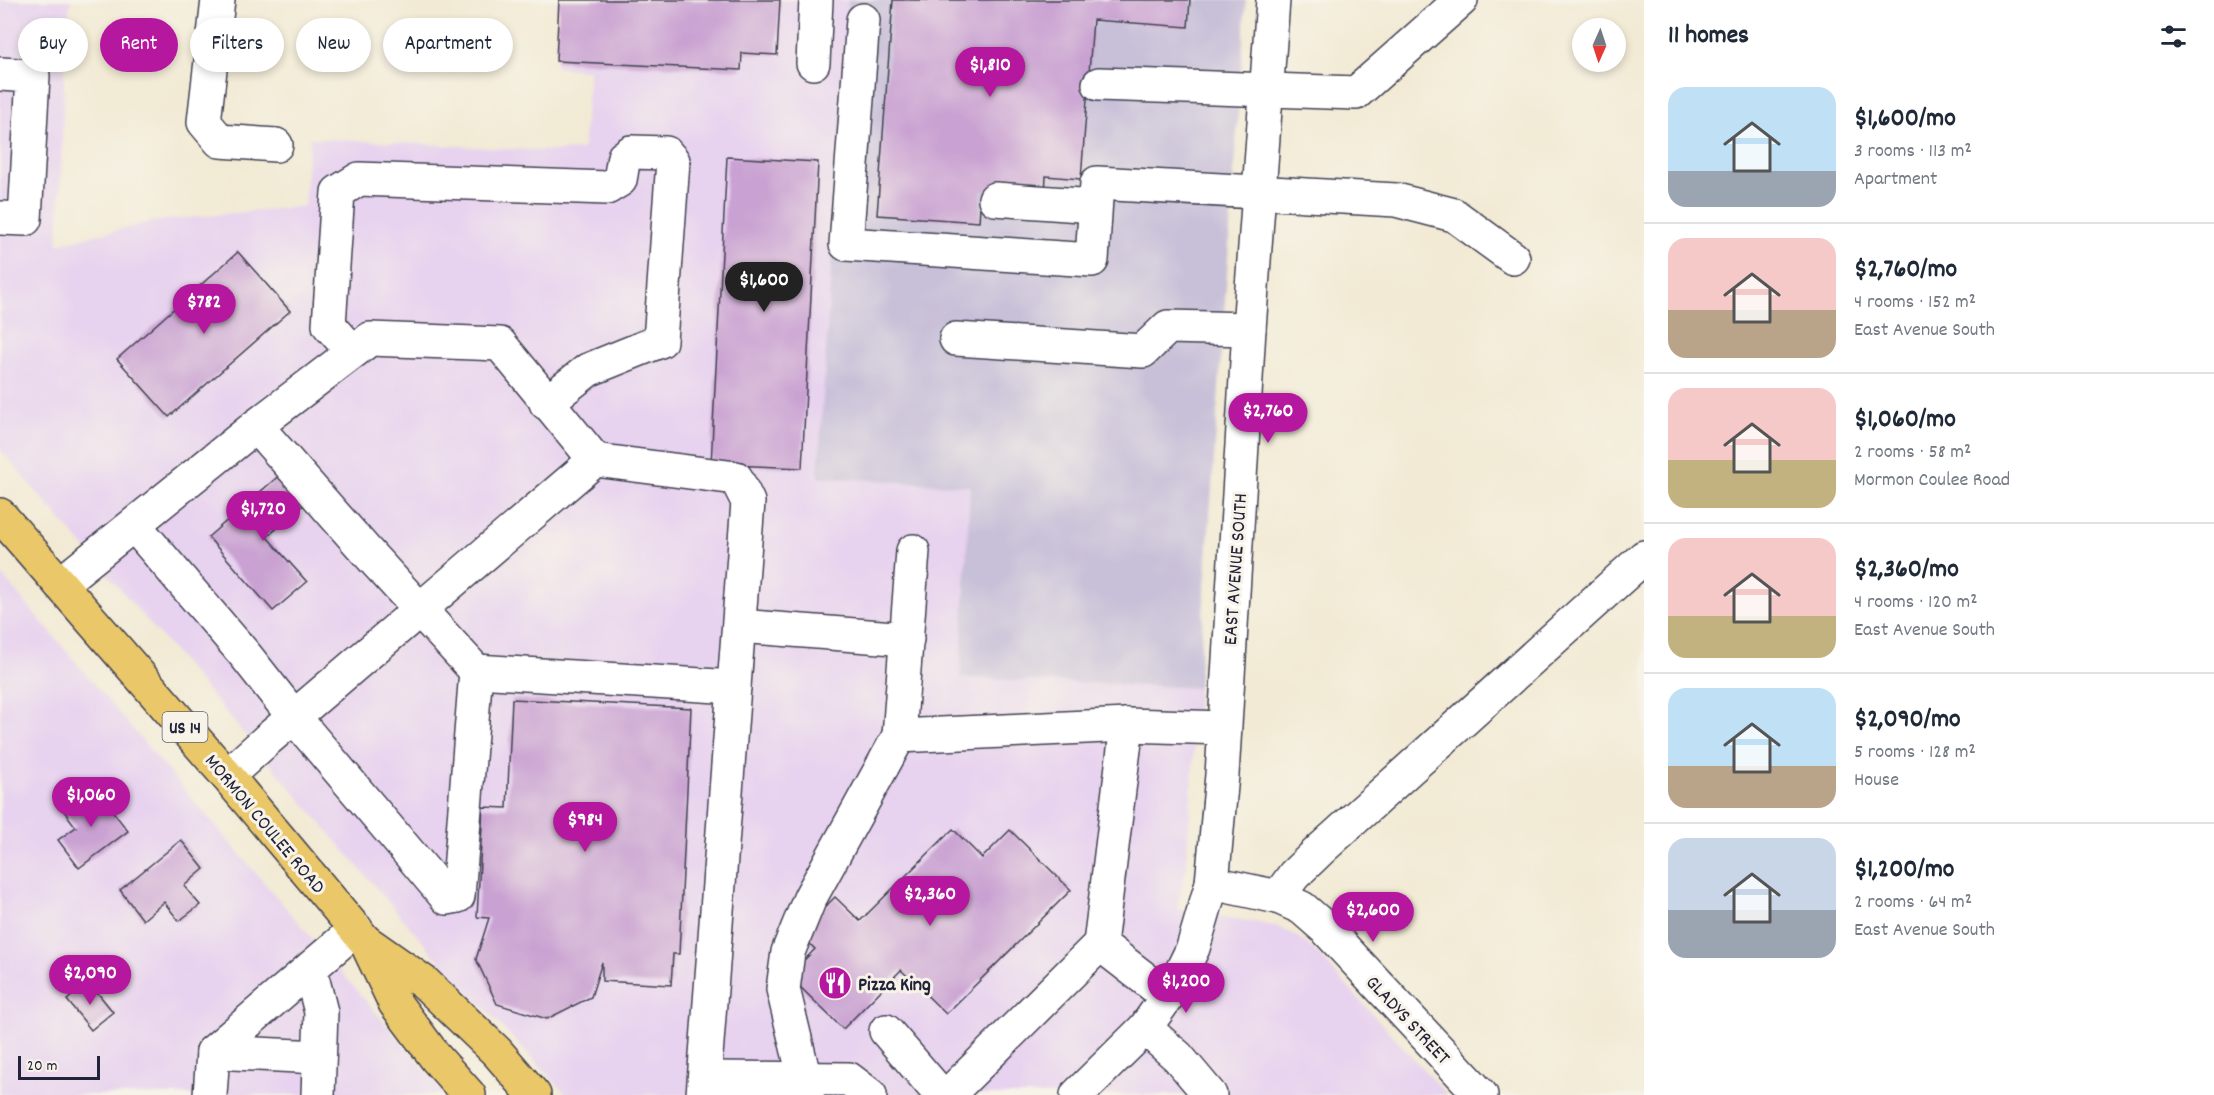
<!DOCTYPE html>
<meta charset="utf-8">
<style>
body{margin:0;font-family:Dekko,sans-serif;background:#f2f2f3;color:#1f2937;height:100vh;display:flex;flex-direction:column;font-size:22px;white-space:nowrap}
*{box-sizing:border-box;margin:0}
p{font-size:20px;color:#747a83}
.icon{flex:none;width:33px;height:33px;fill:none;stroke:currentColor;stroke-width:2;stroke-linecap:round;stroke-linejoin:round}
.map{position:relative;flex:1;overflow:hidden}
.side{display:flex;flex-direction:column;background:#fff;width:570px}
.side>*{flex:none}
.hud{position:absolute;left:18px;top:18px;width:570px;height:54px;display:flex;gap:12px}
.needle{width:39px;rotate:183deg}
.fabs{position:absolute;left:1572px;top:18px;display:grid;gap:12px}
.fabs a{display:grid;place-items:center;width:54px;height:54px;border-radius:50%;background:#fff;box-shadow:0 3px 9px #0003;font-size:30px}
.scale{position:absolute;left:18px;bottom:15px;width:82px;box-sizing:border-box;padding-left:6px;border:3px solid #22223b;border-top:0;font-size:16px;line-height:21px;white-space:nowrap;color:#22223b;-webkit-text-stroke:4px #f7f3e8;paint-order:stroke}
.price{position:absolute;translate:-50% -51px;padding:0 14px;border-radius:21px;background:#b5179e;color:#fff;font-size:20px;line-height:39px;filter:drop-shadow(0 2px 3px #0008)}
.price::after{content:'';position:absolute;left:50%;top:36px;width:18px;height:14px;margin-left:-9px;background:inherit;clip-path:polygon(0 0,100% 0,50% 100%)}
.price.on{background:#222;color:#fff}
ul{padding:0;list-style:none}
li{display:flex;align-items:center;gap:18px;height:150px;padding:0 24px}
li+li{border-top:2px solid #e0e1e3}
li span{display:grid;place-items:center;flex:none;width:168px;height:120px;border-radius:18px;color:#555}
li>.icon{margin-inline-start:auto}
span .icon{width:72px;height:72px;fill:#fffc;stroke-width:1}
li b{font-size:26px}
h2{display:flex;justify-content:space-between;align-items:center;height:72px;padding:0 24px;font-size:26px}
.tag{padding:0 21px;border-radius:27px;background:#fff;box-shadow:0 3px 9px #0003;font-size:21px;line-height:54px}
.tag.on{background:#b5179e;color:#fff}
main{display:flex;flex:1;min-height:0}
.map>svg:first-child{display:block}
</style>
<main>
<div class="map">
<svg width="1644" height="1095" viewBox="0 0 1644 1095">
<rect width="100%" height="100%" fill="#f7f3e8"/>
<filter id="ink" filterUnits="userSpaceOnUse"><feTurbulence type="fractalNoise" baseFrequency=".0167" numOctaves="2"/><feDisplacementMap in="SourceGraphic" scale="12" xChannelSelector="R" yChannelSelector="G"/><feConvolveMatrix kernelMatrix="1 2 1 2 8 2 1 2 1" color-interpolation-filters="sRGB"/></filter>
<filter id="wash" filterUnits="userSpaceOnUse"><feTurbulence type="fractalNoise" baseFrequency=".008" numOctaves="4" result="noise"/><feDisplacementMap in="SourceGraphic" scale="24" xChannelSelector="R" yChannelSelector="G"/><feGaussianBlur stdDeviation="1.35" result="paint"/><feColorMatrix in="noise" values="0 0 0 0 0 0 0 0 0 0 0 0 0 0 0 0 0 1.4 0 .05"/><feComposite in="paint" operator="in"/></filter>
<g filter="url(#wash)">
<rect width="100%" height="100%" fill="#f2ead4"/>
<!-- built -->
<g fill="#e7d2ef">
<path d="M0 0H71L66 27 58 244 156 221 304 206 310 138 550 151 583 150 589 70 556 67 558 0H848L842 101 970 486 960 678 1198 688 1186 868 1177 909 1276 926 1298 937 1314 950 1447 1095H567L441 963 0 449Z"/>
<path d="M0 573 168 771 447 1095H0Z"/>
</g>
<!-- industrial -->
<path fill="#c8bfd8" d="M848 0H1246L1198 688 960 678 970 486 818 477Z"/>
<g id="blocks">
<!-- building -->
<g fill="#c9a1d2">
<path d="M559 0H780L777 55 742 53 741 70 556 61Z"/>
<path d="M893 0H1190L1188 27 1093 20 1081 179 1046 176 1045 195 981 191 979 222 877 215Z"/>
<path d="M727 157 818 162 802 468 711 464Z"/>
<path d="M238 252 290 311 169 417 117 359Z"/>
<path d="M282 473 307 502 267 537 307 582 273 611 208 537Z"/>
<path d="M512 699 691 708 679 954H673L671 985 602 981V962L591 997 547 1019 497 1004 476 959 489 918 477 917 483 807 507 808Z"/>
<path d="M94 787 128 831 79 868 58 840 76 827 63 810Z"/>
<path d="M953 829 982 858 1010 830 1071 890 946 1014 901 970 843 1029 789 976 815 949 799 933 835 897 860 921Z"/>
<path d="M181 840 204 869 184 886 200 905 179 921 164 902 143 920 120 890Z"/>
<path d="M89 982 113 1012 91 1030 67 1000Z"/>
</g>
</g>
</g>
<g filter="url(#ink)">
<use href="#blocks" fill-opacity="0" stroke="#414052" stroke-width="1.5"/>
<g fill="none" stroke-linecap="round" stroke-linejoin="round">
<!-- minor casing -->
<g stroke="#414052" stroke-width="36">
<g id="minor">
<path d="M218 0 204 122 220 141 276 145"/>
<path d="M863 20 846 244 1092 260 1097 183 1396 200 1454 215 1513 258"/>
<path d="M813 63 816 0"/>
<path d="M0 74 33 76 25 219 0 218"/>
<path d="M1099 84 1356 93 1461 0"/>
<path d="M995 199 1095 206"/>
<path d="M956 339 1143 351 1168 327 1249 329"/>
<path d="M352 351 329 325 338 192 359 179 607 188 620 180 624 157 631 152 666 153 673 161 660 341 588 370 546 403"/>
<path d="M134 525 246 656 294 717 447 898 458 896 476 671 367 552 256 426"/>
<path d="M913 551 899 736 1127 725"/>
<path d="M60 584 256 426 370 339 500 344 595 460"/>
<path d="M739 626 907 639"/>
<path d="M476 671 734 687"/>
<path d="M227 776 268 739 595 460 736 478 748 502 703 1095"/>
<path d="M1212 883 1278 897 1302 908 1326 929 1481 1095"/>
<path d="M1278 897 1294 875 1320 850 1644 557"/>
<path d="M1100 944 1127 725 1224 728"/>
<path d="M310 969 321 1012 318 1095"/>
<path d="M1145 1028 1178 1057 1210 1095"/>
<path d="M886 1031 941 1095"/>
<path d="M213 1052 319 1057"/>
<path d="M705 1078 849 1079 870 1095"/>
<path d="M210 1095 213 1052 356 929"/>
<path d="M806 1095 805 1080 783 989 788 952 810 898 899 736"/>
<path d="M948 1095 1100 944 1167 996"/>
<path d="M1077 1095 1145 1028 1174 987 1193 948 1212 883 1222 775 1249 329 1273 0"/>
</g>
</g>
<!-- highway casing -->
<g stroke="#414052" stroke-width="36">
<g id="highway">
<path d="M0 515 227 776 366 942 395 1003 436 1058 469 1095"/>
<path d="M368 943 425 983 497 1052 534 1095"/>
</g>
</g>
<!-- minor -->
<use href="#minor" stroke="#fff" stroke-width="33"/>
<!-- highway -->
<use href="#highway" stroke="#eac769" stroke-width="33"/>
</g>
</g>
<!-- icons -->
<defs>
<g id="restaurant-disc" transform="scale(1.725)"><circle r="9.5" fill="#b5179e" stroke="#f7f3e8"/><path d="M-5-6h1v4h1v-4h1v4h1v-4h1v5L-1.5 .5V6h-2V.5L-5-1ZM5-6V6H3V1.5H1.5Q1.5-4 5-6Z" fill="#fff"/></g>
</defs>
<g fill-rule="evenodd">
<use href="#restaurant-disc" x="835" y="983"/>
</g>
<g text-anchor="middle" stroke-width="6" stroke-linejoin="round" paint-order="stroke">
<!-- shield labels -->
<rect fill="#f7f3e8" stroke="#62616f" stroke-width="1.5" x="162.5" y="712" width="45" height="30" rx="4.5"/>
<g font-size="18" font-weight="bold" fill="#22223b">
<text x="185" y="733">US 14</text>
</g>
<!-- street labels -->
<g font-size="20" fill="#22223b" stroke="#f7f3e8">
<text transform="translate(1234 569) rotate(-86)" y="7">EAST AVENUE SOUTH</text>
<text transform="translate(266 823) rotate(50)" y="7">MORMON COULEE ROAD</text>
<text transform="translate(1409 1019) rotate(47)" y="7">GLADYS STREET</text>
</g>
<!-- poi labels -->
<g font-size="20" font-weight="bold" fill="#22223b" stroke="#f7f3e8" text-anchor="start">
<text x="858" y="990">Pizza King</text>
</g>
</g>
</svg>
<div class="fabs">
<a><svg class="needle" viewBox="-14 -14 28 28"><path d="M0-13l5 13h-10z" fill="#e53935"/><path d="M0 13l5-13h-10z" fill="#747a83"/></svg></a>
</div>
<div class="scale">20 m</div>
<b class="price" style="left:990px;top:98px">$1,810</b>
<b class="price on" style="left:764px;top:313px">$1,600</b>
<b class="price" style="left:204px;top:335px">$782</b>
<b class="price" style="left:1268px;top:444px">$2,760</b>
<b class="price" style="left:263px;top:542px">$1,720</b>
<b class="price" style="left:91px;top:828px">$1,060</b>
<b class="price" style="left:585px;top:853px">$984</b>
<b class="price" style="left:930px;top:927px">$2,360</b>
<b class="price" style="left:1373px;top:943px">$2,600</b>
<b class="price" style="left:90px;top:1006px">$2,090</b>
<b class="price" style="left:1186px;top:1014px">$1,200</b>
<div class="hud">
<a class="tag">Buy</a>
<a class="tag on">Rent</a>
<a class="tag">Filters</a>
<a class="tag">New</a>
<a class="tag">Apartment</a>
</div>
</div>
<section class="side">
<h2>11 homes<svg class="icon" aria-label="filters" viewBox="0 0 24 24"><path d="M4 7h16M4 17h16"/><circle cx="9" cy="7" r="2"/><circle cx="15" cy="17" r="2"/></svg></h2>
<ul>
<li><span style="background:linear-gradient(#bfe0f5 70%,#9aa5b1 0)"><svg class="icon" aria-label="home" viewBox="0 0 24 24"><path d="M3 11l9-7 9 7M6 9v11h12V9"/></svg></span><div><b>$1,600/mo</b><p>3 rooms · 113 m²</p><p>Apartment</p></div></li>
<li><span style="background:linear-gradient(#f6c9c9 60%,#b9a48a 0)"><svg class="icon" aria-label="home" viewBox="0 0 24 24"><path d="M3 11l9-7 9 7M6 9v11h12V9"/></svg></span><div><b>$2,760/mo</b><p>4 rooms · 152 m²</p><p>East Avenue South</p></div></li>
<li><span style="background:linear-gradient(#f6c9c9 60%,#c2b280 0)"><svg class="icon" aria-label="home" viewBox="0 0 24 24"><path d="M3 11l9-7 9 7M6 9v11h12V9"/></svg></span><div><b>$1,060/mo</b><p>2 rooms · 58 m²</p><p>Mormon Coulee Road</p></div></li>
<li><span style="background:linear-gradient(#f6c9c9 65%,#c2b280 0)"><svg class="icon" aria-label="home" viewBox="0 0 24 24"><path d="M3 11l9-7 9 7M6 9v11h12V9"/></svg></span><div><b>$2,360/mo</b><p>4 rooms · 120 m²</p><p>East Avenue South</p></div></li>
<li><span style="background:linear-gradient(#bfe0f5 65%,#b9a48a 0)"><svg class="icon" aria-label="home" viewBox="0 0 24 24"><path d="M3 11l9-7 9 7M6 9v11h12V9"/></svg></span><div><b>$2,090/mo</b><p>5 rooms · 128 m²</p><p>House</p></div></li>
<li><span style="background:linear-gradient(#c9d6e8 60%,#9aa5b1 0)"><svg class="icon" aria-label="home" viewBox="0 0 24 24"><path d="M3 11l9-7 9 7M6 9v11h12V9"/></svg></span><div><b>$1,200/mo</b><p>2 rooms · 64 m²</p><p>East Avenue South</p></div></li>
</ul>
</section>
</main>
